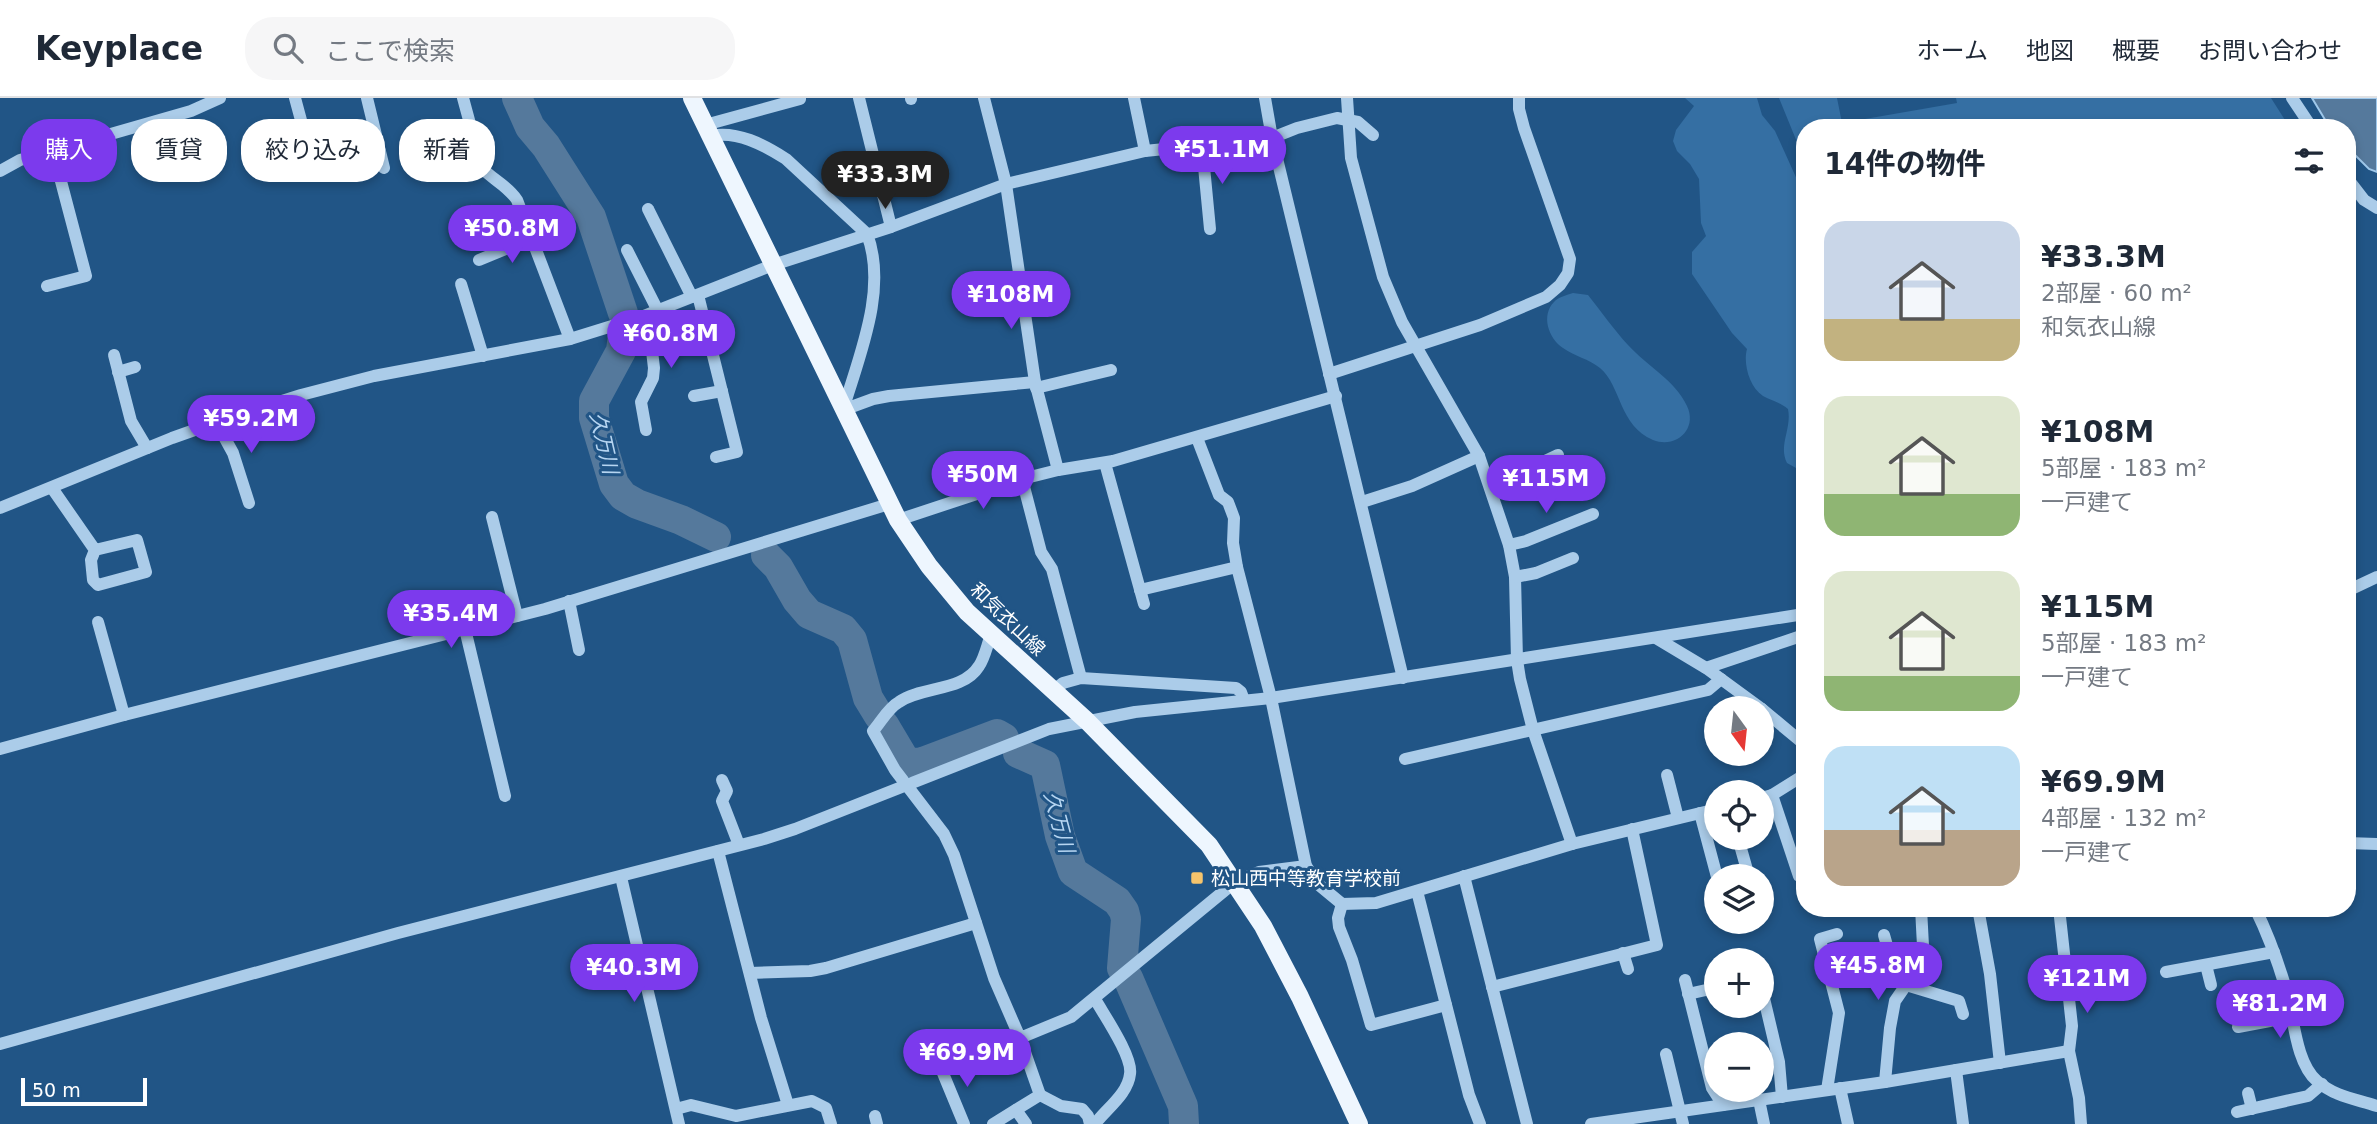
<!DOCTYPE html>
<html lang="ja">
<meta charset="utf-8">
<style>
body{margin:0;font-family:"DejaVu Sans","Noto Sans JP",sans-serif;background:#f6f6f7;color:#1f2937;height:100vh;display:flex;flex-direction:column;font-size:26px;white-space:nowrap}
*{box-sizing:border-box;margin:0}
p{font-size:23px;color:#747a83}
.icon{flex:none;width:38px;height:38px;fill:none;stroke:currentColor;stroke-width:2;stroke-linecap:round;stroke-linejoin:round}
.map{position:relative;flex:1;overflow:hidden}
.side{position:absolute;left:1796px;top:21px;width:560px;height:798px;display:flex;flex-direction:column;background:#fff;border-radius:28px;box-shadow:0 4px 10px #0003}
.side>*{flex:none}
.top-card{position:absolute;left:21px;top:21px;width:665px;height:63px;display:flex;gap:14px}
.needle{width:46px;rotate:165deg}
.buttons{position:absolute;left:1704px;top:598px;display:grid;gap:14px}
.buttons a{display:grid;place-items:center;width:70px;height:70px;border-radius:50%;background:#fff;box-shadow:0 4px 10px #0003;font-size:35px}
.scale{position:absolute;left:21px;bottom:18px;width:126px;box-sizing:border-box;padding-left:7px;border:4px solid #fff;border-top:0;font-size:19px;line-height:24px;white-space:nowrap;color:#fff;-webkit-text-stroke:5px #215586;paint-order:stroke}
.price{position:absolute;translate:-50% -60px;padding:0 16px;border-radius:24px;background:#7c3aed;color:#fff;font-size:23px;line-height:46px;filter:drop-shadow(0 2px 4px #0008)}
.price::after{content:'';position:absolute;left:50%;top:42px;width:21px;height:16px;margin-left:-10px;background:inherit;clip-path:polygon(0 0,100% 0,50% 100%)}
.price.active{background:#222;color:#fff}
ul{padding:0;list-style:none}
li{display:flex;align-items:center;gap:21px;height:175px;padding:0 28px}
li span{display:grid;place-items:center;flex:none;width:196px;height:140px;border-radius:21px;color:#555}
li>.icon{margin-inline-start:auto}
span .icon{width:84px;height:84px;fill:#fffc;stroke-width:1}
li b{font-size:30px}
h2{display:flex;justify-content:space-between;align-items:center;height:84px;padding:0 28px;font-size:30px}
.chip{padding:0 24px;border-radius:28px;background:#fff;box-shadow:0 4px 10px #0003;font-size:24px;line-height:63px}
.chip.active{background:#7c3aed;color:#fff}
header{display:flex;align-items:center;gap:42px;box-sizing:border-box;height:98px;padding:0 35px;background:#fff;border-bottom:2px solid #e0e1e3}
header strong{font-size:33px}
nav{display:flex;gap:38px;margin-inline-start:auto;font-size:24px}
.search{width:490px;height:63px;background:#f6f6f7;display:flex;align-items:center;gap:18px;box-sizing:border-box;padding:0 24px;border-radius:28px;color:#747a83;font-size:26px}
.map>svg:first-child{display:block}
</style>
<header>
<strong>Keyplace</strong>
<div class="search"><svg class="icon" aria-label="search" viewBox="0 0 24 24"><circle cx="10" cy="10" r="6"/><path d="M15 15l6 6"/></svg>ここで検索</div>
<nav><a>ホーム</a><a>地図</a><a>概要</a><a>お問い合わせ</a></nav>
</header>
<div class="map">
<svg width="2377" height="1026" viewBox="0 0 2377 1026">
<rect width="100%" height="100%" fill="#215586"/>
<!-- green -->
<g fill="#356fa3">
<path d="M1685 0H1757L1762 17 1775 33 1804 97V369L1796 370 1787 365C1778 347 1792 331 1788 311 1780 304 1772 303 1763 298 1749 289 1743 265 1747 251L1732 235 1692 176V154L1706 138 1701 125 1699 81 1690 66 1677 53 1673 43 1676 32 1694 8Z"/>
<path d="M1779 0H1837L1842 25 1957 5 1956 0H2271L2290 30H1804V47L1799 49Z"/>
<path d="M1573 195 1588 197C1601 213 1614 232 1628 247 1647 268 1675 282 1687 308 1698 331 1676 351 1653 342 1619 328 1621 287 1600 270 1589 261 1574 258 1563 250 1548 240 1541 217 1554 204 1558 199 1567 197 1573 195Z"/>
</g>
<!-- water -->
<path fill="#55799c" stroke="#9fc8eb" stroke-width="2" d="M2312 0H2377V74L2369 71 2347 49V30H2330Z"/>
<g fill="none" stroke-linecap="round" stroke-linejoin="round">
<!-- river -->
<g stroke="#55799c" stroke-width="30">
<path d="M517 0 530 29 546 48 591 119 623 215"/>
<path d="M623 236 621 253 594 303V320L614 386 623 398 637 406 681 422 716 439"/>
<path d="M766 457 778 469 797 502 809 516 843 531 852 542 868 600 879 618"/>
<path d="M884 627 906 664 920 665 997 636 1004 640"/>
<path d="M1018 655 1045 667 1060 738 1073 774 1117 803 1124 813 1126 821 1122 870"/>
<path d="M1128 880 1183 1008 1184 1026"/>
</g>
<!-- minor -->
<g stroke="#abcce9" stroke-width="12">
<path d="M295 0 312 63 326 59"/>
<path d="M367 0 384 70"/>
<path d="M463 0 482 70C493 82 507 87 517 102L570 241"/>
<path d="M859 0 891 129"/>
<path d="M911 0V1"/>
<path d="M984 0 1006 86 1035 284 1058 372"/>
<path d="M1134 0 1145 53"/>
<path d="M1265 0 1272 40 1403 580"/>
<path d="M1347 0 1351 60 1383 179 1402 224 1479 358 1509 447 1515 479 1517 562 1520 581 1533 632 1572 746"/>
<path d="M2292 0 2312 30"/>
<path d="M705 27 800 1"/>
<path d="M710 38C737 32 764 47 786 61L867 136C888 191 859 258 843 312L873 301 889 298 1035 284"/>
<path d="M1202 48 1210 131"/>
<path d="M361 57 380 53"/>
<path d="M0 73 20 62 191 13 220 0"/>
<path d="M2347 80 2364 102 2377 110"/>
<path d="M648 111 692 199"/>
<path d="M627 152 658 213"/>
<path d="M479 162 532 140"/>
<path d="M461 186 483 258"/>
<path d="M47 188 86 178 53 53"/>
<path d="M698 197 737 354 716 359"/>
<path d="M641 219 652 253 654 270 653 280 641 304 646 332"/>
<path d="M114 257 131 323 147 350"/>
<path d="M118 274 135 269"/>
<path d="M1329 276 1480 227 1546 199 1560 187 1568 175 1570 161 1524 30 1519 11V0"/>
<path d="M1036 290 1111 272"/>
<path d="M694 298 722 293"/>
<path d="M216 324 233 355 249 405"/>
<path d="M1197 340 1219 397 1228 404 1234 420 1233 445 1237 469 1271 600 1306 768 1319 787 1342 806 1376 805 1572 746 1717 711"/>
<path d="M1105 365 1144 506"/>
<path d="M1022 381 1041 454 1052 471 1081 580"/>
<path d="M1490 389 1558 357"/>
<path d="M52 390 95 452 137 442 146 474 98 487 93 482 91 462 95 452"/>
<path d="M1362 404 1412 388 1479 358"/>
<path d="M0 410 172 340 234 318 301 297 374 278 570 241 641 219 773 167 891 129 1006 86 1145 53 1272 40 1297 30 1337 20 1358 24 1373 37"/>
<path d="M492 419 517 518"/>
<path d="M898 422 1022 381 1058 372 1113 363 1336 298"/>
<path d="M1509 447 1526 443 1593 416"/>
<path d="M1515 479 1536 475 1573 460"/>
<path d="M1140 492 1237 469"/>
<path d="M2347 493 2377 479"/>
<path d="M569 503 579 552"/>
<path d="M98 524 124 617"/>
<path d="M465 531 505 698"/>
<path d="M991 537C987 547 985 559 979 568 963 594 922 588 899 604 888 610 881 624 873 633L895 672 944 736 954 757 994 880 1020 940 1071 919 1235 784 1259 774 1306 768"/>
<path d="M1656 540 1706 570 1762 611"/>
<path d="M1706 570 1804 537"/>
<path d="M1053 593 1063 585 1081 580 1236 590 1241 594 1244 602"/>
<path d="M1762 611 1804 646"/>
<path d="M0 651 124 617 545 511 889 406"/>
<path d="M1405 661 1708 592 1721 581"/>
<path d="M1667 677 1678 720"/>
<path d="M722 682 727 693 722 703 739 747"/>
<path d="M1772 697 1799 778"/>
<path d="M1762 700 1772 697 1804 677"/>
<path d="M1700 715 1717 779"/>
<path d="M1738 740 1749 779"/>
<path d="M2347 745 2377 746"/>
<path d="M718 753 761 920 788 1007"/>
<path d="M1464 778 1527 1026"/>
<path d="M621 779 679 1026"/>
<path d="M1417 793 1469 997 1480 1026"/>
<path d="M1342 806 1338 820 1339 829 1352 862 1371 927 1446 907"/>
<path d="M1978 810 1990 876 2000 965"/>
<path d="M2059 810 2072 928 2069 953 2079 1000 2081 1026"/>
<path d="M2255 810C2268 836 2278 864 2286 891 2294 918 2295 964 2317 983 2335 999 2356 1001 2377 1008"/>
<path d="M1729 824 1730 827"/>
<path d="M1884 837 1890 858 1916 871"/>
<path d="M1623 855 1628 871"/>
<path d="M2206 867 2211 887"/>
<path d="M2166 874 2274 854"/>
<path d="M750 875 810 873 826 870 976 825"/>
<path d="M1685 882 1712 990 1723 1007"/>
<path d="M1906 887 1959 903 1963 916"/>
<path d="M1492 889 1657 847 1632 731"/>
<path d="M1762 892 1779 964 1782 999"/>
<path d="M1688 896 1706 892"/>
<path d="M1095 901C1104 917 1133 959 1130 976 1128 996 1106 1011 1095 1026"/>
<path d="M2238 929 2292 919"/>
<path d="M0 946 398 835 764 741 795 731 1049 631 1135 614 1271 600 1804 516"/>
<path d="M1666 956 1683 1026"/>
<path d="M940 968 964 1026"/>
<path d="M1956 972 1963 1026"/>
<path d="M1885 984 2069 953"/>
<path d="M1840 990 1848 1026"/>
<path d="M1827 992 1839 915 1820 841 1837 836"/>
<path d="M2248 995 2252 1011"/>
<path d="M1040 997 1061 1008 1082 1011 1088 1018 1090 1026"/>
<path d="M1759 1002 1764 1026"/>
<path d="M676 1011 691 1007 736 1018 812 1003 826 1010 831 1026"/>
<path d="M1016 1012 1026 1026"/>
<path d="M2237 1014 2308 998 2322 986"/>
<path d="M875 1018 877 1026"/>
<path d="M993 1026 1040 997 1020 940"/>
<path d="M1591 1026 1885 984 1890 930 1895 903 1915 874 1923 848 1921 810"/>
</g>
<!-- major -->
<path stroke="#eef6fe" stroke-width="18" d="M692 0 898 422 929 468 967 514 1087 623 1209 747 1263 828 1300 899 1359 1026"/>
</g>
<!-- markers -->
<rect fill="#f6c46c" stroke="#215586" stroke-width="2.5" x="1190" y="773" width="14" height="14" rx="3.5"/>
<g text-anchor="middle" stroke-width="6" stroke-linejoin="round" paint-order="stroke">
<!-- street labels -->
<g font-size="19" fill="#fff" stroke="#215586">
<text transform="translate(1008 521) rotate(44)" y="7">和気衣山線</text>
</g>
<!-- poi labels -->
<g font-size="19" fill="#fff" stroke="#215586" text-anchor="start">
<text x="1211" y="787">松山西中等教育学校前</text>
</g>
<!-- water labels -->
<g font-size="21" font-style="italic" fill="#b6d5f1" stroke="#215586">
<text transform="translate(604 345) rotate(77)" y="7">久万川</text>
<text transform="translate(1059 724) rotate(75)" y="7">久万川</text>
</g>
</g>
</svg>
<div class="buttons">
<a><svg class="needle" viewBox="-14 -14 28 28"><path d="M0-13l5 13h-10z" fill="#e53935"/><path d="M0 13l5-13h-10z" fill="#747a83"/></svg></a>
<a><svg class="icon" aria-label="locate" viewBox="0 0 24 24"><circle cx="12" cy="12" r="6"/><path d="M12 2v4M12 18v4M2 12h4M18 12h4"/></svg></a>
<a><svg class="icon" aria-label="layers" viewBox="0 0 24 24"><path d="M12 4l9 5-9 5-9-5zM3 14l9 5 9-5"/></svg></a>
<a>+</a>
<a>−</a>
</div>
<div class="scale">50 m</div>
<b class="price" style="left:1222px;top:88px">¥51.1M</b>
<b class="price active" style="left:885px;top:113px">¥33.3M</b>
<b class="price" style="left:512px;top:167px">¥50.8M</b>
<b class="price" style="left:1011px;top:233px">¥108M</b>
<b class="price" style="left:671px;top:272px">¥60.8M</b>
<b class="price" style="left:251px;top:357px">¥59.2M</b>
<b class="price" style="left:983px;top:413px">¥50M</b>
<b class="price" style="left:1546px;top:417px">¥115M</b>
<b class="price" style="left:451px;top:552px">¥35.4M</b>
<b class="price" style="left:1878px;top:904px">¥45.8M</b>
<b class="price" style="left:634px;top:906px">¥40.3M</b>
<b class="price" style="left:2087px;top:917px">¥121M</b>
<b class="price" style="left:2280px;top:942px">¥81.2M</b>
<b class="price" style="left:967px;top:991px">¥69.9M</b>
<div class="top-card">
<a class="chip active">購入</a>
<a class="chip">賃貸</a>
<a class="chip">絞り込み</a>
<a class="chip">新着</a>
</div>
<section class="side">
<h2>14件の物件<svg class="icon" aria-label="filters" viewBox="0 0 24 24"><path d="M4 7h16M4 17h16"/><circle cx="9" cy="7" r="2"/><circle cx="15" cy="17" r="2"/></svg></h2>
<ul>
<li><span style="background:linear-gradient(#c9d6e8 70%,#c2b280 0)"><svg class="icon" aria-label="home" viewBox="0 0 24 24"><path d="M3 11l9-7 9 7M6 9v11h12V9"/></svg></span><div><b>¥33.3M</b><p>2部屋 · 60 m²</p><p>和気衣山線</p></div></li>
<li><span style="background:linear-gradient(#dfe7d0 70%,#8fb573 0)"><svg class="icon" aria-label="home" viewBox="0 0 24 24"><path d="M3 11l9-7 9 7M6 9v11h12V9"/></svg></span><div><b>¥108M</b><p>5部屋 · 183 m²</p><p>一戸建て</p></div></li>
<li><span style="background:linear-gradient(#dfe7d0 75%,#8fb573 0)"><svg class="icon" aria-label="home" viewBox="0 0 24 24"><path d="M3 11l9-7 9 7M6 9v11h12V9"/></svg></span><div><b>¥115M</b><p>5部屋 · 183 m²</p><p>一戸建て</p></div></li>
<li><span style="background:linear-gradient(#bfe0f5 60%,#b9a48a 0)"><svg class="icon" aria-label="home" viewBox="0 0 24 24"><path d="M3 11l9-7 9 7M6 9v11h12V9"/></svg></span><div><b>¥69.9M</b><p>4部屋 · 132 m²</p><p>一戸建て</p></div></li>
</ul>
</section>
</div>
